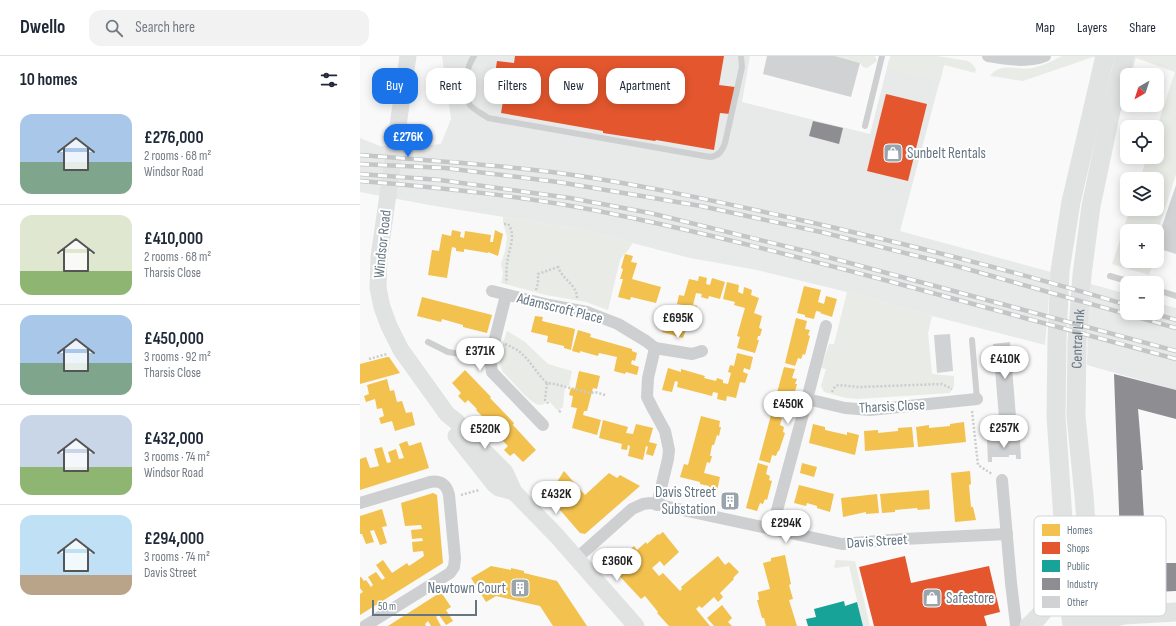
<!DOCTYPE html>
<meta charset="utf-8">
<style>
body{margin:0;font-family:"Sofia Sans Condensed",sans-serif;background:#f2f2f3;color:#1f2937;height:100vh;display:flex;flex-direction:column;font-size:15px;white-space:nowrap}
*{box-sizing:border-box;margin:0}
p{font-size:13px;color:#747a83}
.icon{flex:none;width:22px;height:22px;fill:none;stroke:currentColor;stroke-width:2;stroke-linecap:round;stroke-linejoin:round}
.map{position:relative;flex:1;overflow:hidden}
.side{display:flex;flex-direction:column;background:#fff;width:360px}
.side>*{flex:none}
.hud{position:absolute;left:12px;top:12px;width:380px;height:36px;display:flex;gap:8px}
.needle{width:26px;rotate:219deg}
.tools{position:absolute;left:760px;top:12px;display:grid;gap:8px}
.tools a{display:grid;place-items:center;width:44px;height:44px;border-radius:8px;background:#fff;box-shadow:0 2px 10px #0003;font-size:20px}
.scale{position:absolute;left:12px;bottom:10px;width:105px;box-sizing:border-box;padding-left:4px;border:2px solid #657683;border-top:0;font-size:11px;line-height:14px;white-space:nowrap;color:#657683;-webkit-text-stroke:3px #fff;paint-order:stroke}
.price{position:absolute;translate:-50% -34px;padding:0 9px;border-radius:14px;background:#fff;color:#222;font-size:13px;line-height:26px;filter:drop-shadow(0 1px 2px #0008)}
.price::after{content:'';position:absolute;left:50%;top:24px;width:12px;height:9px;margin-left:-6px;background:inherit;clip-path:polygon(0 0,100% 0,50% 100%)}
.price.active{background:#1a73e8;color:#fff}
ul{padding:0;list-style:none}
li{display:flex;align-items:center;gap:12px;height:100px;padding:0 20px}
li+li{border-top:1px solid #e0e1e3}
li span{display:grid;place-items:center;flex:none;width:112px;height:80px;border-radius:12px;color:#555}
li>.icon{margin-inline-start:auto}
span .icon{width:48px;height:48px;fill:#fffc;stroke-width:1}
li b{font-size:17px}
h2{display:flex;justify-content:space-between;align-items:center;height:48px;padding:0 20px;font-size:17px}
.pill{padding:0 14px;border-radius:12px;background:#fff;box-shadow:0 2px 10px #0003;font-size:14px;line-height:36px}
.pill.active{background:#1a73e8;color:#fff}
header{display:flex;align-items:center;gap:24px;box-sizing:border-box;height:56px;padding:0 20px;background:#fff;border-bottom:1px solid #e0e1e3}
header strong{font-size:19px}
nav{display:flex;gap:22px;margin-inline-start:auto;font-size:14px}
.search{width:280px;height:36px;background:#f2f2f3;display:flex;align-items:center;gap:10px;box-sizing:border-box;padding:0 14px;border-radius:12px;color:#747a83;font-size:15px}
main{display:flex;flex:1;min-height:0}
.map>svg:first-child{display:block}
</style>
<header>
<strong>Dwello</strong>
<div class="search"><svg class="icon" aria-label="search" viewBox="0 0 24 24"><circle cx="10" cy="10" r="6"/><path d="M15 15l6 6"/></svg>Search here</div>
<nav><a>Map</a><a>Layers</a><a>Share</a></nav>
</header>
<main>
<section class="side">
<h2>10 homes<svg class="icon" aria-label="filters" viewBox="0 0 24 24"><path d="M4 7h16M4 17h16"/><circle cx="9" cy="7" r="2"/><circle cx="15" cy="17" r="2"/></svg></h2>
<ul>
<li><span style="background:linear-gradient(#a9c7e8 60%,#7fa58c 0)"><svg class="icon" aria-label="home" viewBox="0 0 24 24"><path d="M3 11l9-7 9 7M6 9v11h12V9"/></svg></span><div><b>£276,000</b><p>2 rooms · 68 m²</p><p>Windsor Road</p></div></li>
<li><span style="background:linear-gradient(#dfe7d0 70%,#8fb573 0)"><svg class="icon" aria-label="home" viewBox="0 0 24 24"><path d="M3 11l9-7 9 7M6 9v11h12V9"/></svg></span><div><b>£410,000</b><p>2 rooms · 68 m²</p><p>Tharsis Close</p></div></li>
<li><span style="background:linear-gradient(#a9c7e8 60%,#7fa58c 0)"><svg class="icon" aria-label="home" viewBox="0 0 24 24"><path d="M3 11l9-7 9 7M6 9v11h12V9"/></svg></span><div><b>£450,000</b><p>3 rooms · 92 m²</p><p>Tharsis Close</p></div></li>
<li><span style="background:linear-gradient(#c9d6e8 65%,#8fb573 0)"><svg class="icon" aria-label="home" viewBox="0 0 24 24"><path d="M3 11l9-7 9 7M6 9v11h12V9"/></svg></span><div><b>£432,000</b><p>3 rooms · 74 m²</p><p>Windsor Road</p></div></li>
<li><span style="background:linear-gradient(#bfe0f5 75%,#b9a48a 0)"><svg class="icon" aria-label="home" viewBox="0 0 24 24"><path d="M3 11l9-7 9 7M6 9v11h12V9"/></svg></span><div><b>£294,000</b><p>3 rooms · 74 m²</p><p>Davis Street</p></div></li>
</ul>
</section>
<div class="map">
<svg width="816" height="570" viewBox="0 0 816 570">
<rect width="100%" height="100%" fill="#f9f9f9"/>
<!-- built -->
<g fill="#e8e9e9">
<path d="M82 0H390L382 46 510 78 529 4 531 0 584 9 540 175 691 216 685 289 572 260 487 236 397 214 330 202 218 173 69 149 0 136V82L20 90 51 91 81 88 91 63Z"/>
<path d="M731 228 767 238V257H797V247L816 252V334L727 309 728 258Z"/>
</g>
<!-- green -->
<g fill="#e8ebe6">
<path d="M475 0H515L517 5 507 12 503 11 500 7Z"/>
<path d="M531 0H577L608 5 612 8 616 13 615 17 584 9 580 26 527 13 529 4Z"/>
<path d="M702 0H816V118L797 178V175H767V205H794L789 219 752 208 770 153H797V123H780L787 101H797V71L815 16 776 2 773 12 733 1 663 25 630 20C641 5 657 15 672 12 683 10 692 5 702 0Z"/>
<path d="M143 161 218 173 272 187C270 194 263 198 260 204L248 254 226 246 186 239 141 227 143 218 141 208 145 195 147 181 143 166Z"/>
<path d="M487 236 572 260 568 277 572 318 594 320V330L590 337 497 343 486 342 464 336 461 330 466 313 461 312 469 288H474Z"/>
<path d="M147 275 165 286 188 308 212 315 209 330 205 329 203 351 198 355 188 344C186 346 184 349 181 349 172 351 150 322 143 316 136 303 143 288 147 275Z"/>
<path d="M476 504 495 505 510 570H503L489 510 476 512 474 511Z"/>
</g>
<!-- homes -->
<g fill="#f2c14e">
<path d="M92 174 101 176 100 181 104 182 105 175 131 179 130 186H133L135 174 143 178 138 200 128 196V197L104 193V196L96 195V192L92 191 87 222 68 219 72 194 79 195 82 178 91 180Z"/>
<path d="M265 198 273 200 271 206 277 207 272 223 301 231 296 247 271 241 270 244 258 241 263 223H260L263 213 261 212Z"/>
<path d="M339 220 347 222 346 228 350 229 352 222 365 226 360 243 349 240 348 243 341 241 342 238 336 237 333 249 337 250 335 258 332 257 323 282 302 276 305 265 316 268 317 265 311 263 314 252 322 254 323 249 317 248 319 239 324 240 329 223 338 225Z"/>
<path d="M367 226 379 229 378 236 383 238 384 231 392 234 391 239 399 242 394 257 402 260 399 272 402 273 400 280H398L397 284H399L395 297 377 292 380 281 377 280 385 252 374 249 375 246 363 243Z"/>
<path d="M444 230 461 234 458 246 464 248 466 240 477 243 472 261 460 257 461 256 456 255 454 263 445 261V259L437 257Z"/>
<path d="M62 241 132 259 127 277 103 271V269L82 263 81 266 57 260Z"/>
<path d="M175 260 183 261 182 265 215 273 211 294 204 292V290L187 286 188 280 171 276Z"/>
<path d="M436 262 447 265 445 273 450 274 448 279 450 280 445 299 443 298 441 303 438 302 435 310 425 307Z"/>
<path d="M218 274 231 278 230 281 272 293V295L277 297 275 305 272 304 271 308 279 311 277 319 266 316 265 318 254 315 257 301 239 297 238 300 220 295V297L212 295Z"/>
<path d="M377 297 393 301 390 314 384 312 383 316 388 318 385 327 380 326 376 342 367 340 366 345 357 343 358 337 353 336 352 340 317 331 318 326 315 325 312 336 302 334 308 312 321 316V313L345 320 344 322 356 325 357 322 363 324V327L368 328 371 317 368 316 370 309 374 310Z"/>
<path d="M27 301H29L40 317 0 328V308Z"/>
<path d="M424 311 435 313 432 322 437 323 435 328H437L432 347H430L429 351 425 350 423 358 412 355Z"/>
<path d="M105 314 131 341 130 342 154 367 153 369 176 394 163 406 154 397 150 400 144 394 148 390 138 380 139 379 131 370 127 373 121 367 125 363 116 354 117 353 108 344 105 347 98 340 101 337 92 327Z"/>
<path d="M219 315 240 320 237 333 233 332 227 355H224L223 359 241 364 237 379 212 372 217 352 211 351 213 340 209 339 211 332 215 333Z"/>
<path d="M27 323 30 335 34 334 37 346 42 345 46 357 52 356 55 369 35 375 32 365 21 368 19 362 24 360 22 352 17 353 15 343 6 346 4 340 9 338 7 329Z"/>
<path d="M411 359 422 362 420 369 424 371 423 376 425 377 419 395H418L416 400 412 399 410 407 399 404Z"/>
<path d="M341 360 360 365 359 371H361L359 380 357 379 354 389H352L350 400H352L350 407 347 406 344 417 360 421 357 435 349 433V430L340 428V426L320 421 324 408 328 409Z"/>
<path d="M243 364 268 371 266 377 273 378 276 368 293 372 289 386 297 388 293 400 286 398 288 391 286 390 283 404 268 400 270 390 268 389 267 394 261 393 262 388 239 382Z"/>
<path d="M604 366 606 386 558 391 556 371 569 369V372L590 370V368Z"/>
<path d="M453 368 465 371V374L487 379V376L499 379 495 399 449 387Z"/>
<path d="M552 371 554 391 505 395 504 375 518 374V377L538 375V372Z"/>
<path d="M47 385 49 390 61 386 69 412 0 434V403L6 401 10 412 19 410 14 393 22 391 27 407 31 406 28 396 36 393 39 403 44 402 39 388Z"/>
<path d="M398 407 408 410 406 418 410 420 409 424 412 425 407 444 405 443 403 448 400 447 397 455 386 452Z"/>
<path d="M442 407 457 411 454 421 440 417Z"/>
<path d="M204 415 225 439 249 417 257 422 260 419 280 430 225 478 220 477 188 440Z"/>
<path d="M610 415 611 428 609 429 611 451H613L616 464 595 466 591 417Z"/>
<path d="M439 429 474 438 470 456 457 452V450L447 447 446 450 434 447Z"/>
<path d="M569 434 570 453 558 454 557 452 535 454V456L522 457 520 438Z"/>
<path d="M73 437 77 439 83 507 0 559V538L3 536 0 532V521H1L4 525 6 524 11 531 13 529 8 521 16 516 22 524 25 522 16 509 23 504 32 517 47 507 49 510 64 500 63 495 53 496 52 486 63 485 62 482 52 483 51 474 62 473 61 469 45 470 41 447Z"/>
<path d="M367 438 377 441 374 452 364 449Z"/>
<path d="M517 438 519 457 506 458V456L483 461 481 442Z"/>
<path d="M22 453 27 470 22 471 27 487 20 489 14 474 10 475 14 486 6 488 2 478H0V460Z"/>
<path d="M303 476 319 496 304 510 300 505 292 512 299 520 303 517 320 535 322 533 321 531 358 500 365 509 369 506 379 516 373 522 374 523 360 537 363 541 358 546 354 541 342 552 339 550 336 553 350 570H309L297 557 298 556 285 540 281 543 253 513 262 505 260 502 274 490 277 494 286 486 287 488 298 478 299 479Z"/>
<path d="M425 499 431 528 429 529 433 543 429 544 437 570H406L404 562H402L397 544H399L398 536 410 533 403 507 411 505V502Z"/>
<path d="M131 510 151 514V512L164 515V517L197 525 227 570H193L180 550 136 540 126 546 111 522Z"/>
<path d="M81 536 91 551 86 554 93 565 86 569 79 559 76 561 81 570H71L68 565 65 568 66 570H28Z"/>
<path d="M362 549 372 562 368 566 372 570H354L347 562Z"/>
</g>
<!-- shops -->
<g fill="#e4572e">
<path d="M155 0H364L359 29 375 31 370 58 360 57 354 94 296 84 295 85 243 77V75L141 57 143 45 131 43 137 5 154 7Z"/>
<path d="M526 38 567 48 548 125 507 115Z"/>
<path d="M545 500 551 527 629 510 640 556 624 560 627 570H514L499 511Z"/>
</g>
<!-- public -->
<path fill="#17a398" d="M484 545 485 550 497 546 503 570H448L446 563 456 561 454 553Z"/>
<!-- industry -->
<g fill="#8d8d92">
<path d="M453 65 483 72 479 88 449 80Z"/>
<path d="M754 318 816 334V363L778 353 783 414H781L784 463H785L787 485H794L795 502H793V506L803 505V507H816V535L772 537V536L765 539 768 532H767L764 482 760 483Z"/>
</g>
<!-- building -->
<g fill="#d0d2d3">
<path d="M407 0H475L500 7 491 41 403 18Z"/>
<path d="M816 129V198L797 192V185Z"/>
<path d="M590 278 593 315 577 317 574 279Z"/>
<path d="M650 286 656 361 639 362 633 288Z"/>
<path d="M660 383 661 403H656V399H649V401H632V406H628L627 384Z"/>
</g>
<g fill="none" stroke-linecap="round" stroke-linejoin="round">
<!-- path -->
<g stroke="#cbcccd" stroke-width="2.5" stroke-dasharray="2 2" stroke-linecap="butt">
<path d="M144 168H148C157 179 148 195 147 208 146 214 147 220 146 227"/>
<path d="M198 210C201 223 217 228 217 242"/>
<path d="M176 234 178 227V218L198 211"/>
<path d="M145 288C169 297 170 311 187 327L195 328 230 337 235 336 245 339"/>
<path d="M9 303 27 298"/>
<path d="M187 327 185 344 189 348"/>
<path d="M472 336 474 332 478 329 499 331 582 328 592 333"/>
<path d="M612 355 618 409 632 418"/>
<path d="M199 356 202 354"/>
<path d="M101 439 119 434"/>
</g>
<!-- lane -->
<g stroke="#cecfd0" stroke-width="6">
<path d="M114 0C106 12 101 37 110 49 114 54 123 58 128 62L350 101C359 100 362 95 365 87L382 11 381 0"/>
<path d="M505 70 522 0"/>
<path d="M750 220 774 227"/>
<path d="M797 234 816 240"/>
<path d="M612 284 617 343"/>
<path d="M68 286 88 296 130 303"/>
</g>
<!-- street -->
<g stroke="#cecfd0" stroke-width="12">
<path d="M628 0C646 3 667 7 685 0"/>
<path d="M132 235 189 249 227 256 258 268 286 285 295 292 288 322 287 341 293 353 305 375 309 394 308 403 297 449"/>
<path d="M146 239 130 303 132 316 183 369"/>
<path d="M295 292 332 298 342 295"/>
<path d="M447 343 485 352 510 354 617 343"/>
<path d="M642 424 651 527 656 569"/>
<path d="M0 447 70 426C81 424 87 429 89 439L95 502 94 511 90 517 5 570"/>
<path d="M412 473 447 343 466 270"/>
<path d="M217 502 272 453 283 448 290 447 482 488 543 483 647 478"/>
</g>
<!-- secondary -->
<g stroke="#e1e2e2" stroke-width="17">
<path d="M48 0 19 201 18 232 22 251 29 270 41 294 87 358 97 366 104 375 145 416 154 436 196 479 276 570"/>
<path d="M96 380 134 428 139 432 154 436"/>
</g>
<!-- primary -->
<g stroke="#e1e2e2" stroke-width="19">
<path d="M723 569 764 559 816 556"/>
<path d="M669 570C687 555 696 535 706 515"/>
<path d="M712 570 708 537 696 360 697 284 700 215 711 146 745 0"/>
<path id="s1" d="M734 570 724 440 716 360 717 286 722 219 731 150 751 55 765 0"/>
</g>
<!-- rail casing -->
<g stroke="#c3c5c6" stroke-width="4.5">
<g id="rail">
<path d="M0 99C64 104 128 108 192 116 274 127 355 145 436 163 547 188 658 216 767 249"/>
<path d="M0 108 85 112 198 126 341 150 461 176 593 209 816 272"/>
<path d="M0 118 80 124 210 142 290 157 449 196 816 295"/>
<path d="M0 125C86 132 173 141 258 159 350 178 441 202 532 226 627 252 722 277 816 303"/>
<path d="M793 257 816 264"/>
</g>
</g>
<!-- rail -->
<use href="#rail" stroke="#fff" stroke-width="3" stroke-dasharray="9" stroke-linecap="butt"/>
</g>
<!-- icons -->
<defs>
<g id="shop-square" transform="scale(1)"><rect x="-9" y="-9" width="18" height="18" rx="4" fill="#99a4ac" stroke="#fff"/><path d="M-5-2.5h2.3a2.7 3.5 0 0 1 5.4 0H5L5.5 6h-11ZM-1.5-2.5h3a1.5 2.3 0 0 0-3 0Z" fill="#fff"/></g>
<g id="building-square" transform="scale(1)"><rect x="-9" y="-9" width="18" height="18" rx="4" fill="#99a4ac" stroke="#fff"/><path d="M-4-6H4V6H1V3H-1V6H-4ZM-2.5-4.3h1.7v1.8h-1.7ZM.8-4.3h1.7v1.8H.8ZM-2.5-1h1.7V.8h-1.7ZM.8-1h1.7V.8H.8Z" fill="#fff"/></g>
</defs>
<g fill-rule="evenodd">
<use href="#shop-square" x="533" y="97"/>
<use href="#building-square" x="370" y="445"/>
<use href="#building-square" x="160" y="532"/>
<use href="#shop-square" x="572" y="542"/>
</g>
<g text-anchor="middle" stroke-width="4" stroke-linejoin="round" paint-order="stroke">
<!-- poi labels -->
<g font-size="15" fill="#657683" stroke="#fff" text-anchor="start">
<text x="547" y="102">Sunbelt Rentals</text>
<text x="356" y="441" text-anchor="end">Davis Street<tspan x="356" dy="17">Substation</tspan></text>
<text x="146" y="537" text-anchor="end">Newtown Court</text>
<text x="586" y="547">Safestore</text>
</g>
<!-- street labels -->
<g font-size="15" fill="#657683" stroke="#fff">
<text transform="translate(22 188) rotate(-84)" y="5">Windsor Road</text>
<text transform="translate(200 252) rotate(14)" y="5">Adamscroft Place</text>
<text dy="5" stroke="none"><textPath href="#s1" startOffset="288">Central Link</textPath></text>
<text transform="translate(532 350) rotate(-3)" y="5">Tharsis Close</text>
<text transform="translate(517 485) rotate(-4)" y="5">Davis Street</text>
</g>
</g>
<!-- legend -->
<rect x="674" y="460" width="132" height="100" rx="6" fill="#fff" stroke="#d1d6da" stroke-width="1"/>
<rect x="682" y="468" width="18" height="12" fill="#f2c14e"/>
<rect x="682" y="486" width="18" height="12" fill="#e4572e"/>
<rect x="682" y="504" width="18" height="12" fill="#17a398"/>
<rect x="682" y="522" width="18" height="12" fill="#8d8d92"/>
<rect x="682" y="540" width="18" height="12" fill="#d0d2d3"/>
<g font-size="11" fill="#657683">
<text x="707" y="478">Homes</text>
<text x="707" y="496">Shops</text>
<text x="707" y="514">Public</text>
<text x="707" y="532">Industry</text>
<text x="707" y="550">Other</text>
</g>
</svg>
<div class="tools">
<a><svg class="needle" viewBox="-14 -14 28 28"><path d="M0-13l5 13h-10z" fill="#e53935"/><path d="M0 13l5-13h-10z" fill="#747a83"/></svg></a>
<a><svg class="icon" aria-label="locate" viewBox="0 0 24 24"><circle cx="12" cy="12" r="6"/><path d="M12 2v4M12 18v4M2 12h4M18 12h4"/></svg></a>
<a><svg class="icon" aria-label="layers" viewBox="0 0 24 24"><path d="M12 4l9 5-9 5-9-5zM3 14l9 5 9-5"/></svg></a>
<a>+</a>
<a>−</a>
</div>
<div class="scale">50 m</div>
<b class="price active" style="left:48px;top:102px">£276K</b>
<b class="price" style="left:318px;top:283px">£695K</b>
<b class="price" style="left:120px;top:316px">£371K</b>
<b class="price" style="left:645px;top:324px">£410K</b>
<b class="price" style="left:428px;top:369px">£450K</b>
<b class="price" style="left:644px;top:393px">£257K</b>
<b class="price" style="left:125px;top:394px">£520K</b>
<b class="price" style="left:196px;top:459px">£432K</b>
<b class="price" style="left:426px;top:488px">£294K</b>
<b class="price" style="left:257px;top:526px">£360K</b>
<div class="hud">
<a class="pill active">Buy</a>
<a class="pill">Rent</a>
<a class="pill">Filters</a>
<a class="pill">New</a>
<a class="pill">Apartment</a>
</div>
</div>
</main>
